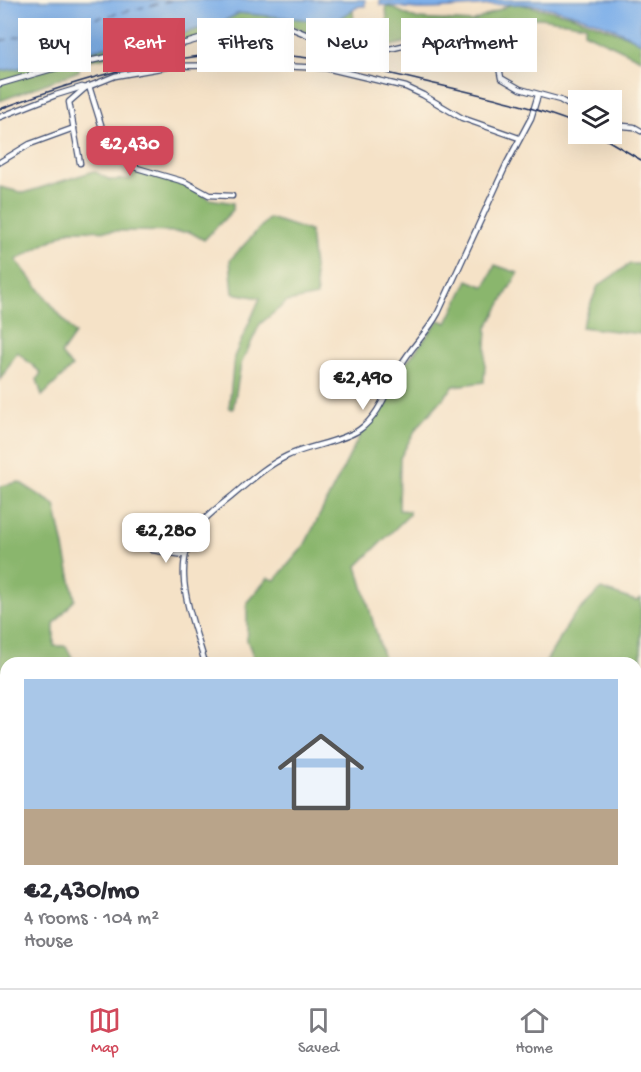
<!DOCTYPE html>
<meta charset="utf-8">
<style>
body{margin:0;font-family:"Gochi Hand",sans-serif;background:#f7f7f7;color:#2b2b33;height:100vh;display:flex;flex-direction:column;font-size:22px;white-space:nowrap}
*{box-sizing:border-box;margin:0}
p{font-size:20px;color:#7c7c81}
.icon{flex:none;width:33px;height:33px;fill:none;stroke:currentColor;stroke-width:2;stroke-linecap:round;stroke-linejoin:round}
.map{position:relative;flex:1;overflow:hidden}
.side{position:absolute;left:0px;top:657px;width:642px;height:332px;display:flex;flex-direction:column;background:#fff;border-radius:18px 18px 0 0;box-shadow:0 6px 24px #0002}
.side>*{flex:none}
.hud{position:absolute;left:18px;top:18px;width:606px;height:54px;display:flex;gap:12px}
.tools{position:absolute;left:568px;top:90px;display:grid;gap:12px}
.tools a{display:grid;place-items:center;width:54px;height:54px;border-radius:0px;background:#fff;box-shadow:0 6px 24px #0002;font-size:30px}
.price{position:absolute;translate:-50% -51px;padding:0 14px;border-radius:12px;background:#fff;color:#222;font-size:20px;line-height:39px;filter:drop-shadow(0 2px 3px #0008)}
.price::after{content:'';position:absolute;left:50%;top:36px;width:18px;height:14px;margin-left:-9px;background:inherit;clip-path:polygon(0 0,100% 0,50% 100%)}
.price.selected{background:#d1495b;color:#fff}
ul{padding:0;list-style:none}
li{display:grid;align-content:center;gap:12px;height:318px;padding:0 24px}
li+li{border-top:2px solid #e1e1e2}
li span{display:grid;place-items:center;height:186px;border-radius:0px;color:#555}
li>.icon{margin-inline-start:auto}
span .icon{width:108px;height:108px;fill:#fffc;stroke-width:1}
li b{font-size:26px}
.chip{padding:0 21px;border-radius:0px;background:#fff;box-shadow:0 6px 24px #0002;font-size:21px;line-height:54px}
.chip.selected{background:#d1495b;color:#fff}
.tabs{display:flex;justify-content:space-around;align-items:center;height:84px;border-top:2px solid #e1e1e2;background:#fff;font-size:16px;color:#7c7c81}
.tabs a{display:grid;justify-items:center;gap:3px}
.tabs .selected{color:#d1495b}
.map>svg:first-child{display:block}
</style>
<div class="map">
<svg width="641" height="988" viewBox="0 0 641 988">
<rect width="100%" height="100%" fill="#fcf5e5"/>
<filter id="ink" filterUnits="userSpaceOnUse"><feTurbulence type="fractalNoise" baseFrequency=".0167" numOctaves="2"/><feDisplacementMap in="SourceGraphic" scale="12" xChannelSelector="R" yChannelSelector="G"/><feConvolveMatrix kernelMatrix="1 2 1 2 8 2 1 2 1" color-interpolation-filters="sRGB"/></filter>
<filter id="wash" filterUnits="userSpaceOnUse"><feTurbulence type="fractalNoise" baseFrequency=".008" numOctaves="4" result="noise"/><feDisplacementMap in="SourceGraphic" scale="24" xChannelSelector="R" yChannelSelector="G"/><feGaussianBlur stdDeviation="1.35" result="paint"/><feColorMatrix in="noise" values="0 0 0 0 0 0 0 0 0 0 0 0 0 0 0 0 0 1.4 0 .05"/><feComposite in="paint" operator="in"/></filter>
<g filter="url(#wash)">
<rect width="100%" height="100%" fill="#f5e2c7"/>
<!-- forest -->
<g fill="#8ab66d" stroke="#527266" stroke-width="1.5">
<path d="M519 4 570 15 638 40 641 43V59L584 32 586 25 540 18 500 19 488 24 436 36 433 32 420 36 416 40 379 49 376 45 388 39 386 5 416 19 473 22 509 5Z"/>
<path d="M353 10 355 40 369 45 367 49 337 44 335 33 328 35 327 41 289 25 271 22 244 20 207 30V35L189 41 80 62 79 71 0 101V71L24 67 113 45 176 35 220 23 239 13 333 22Z"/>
<path d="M131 170 184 184 210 199 233 203V210L204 240 190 232 70 230 16 260 75 334 61 354 72 367 42 396 37 379 41 373 17 352 0 380V187L24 193 94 171 110 180 131 179Z"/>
<path d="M269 218 310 231 317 296 287 302 260 324 241 364 233 409 229 408 234 357 260 298 233 293 230 260Z"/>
<path d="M630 264H641V334L581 327 598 286Z"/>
<path d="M495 265 518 273 487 328 484 382 454 386 416 429 400 458 399 510 409 511V515L357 566 385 663H256L247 640V602L268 578 275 580 304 546 361 433 379 413 404 366 439 320 447 323 468 280 485 287Z"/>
<path d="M19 482 55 505 75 599 54 624V646H66L75 663H6V788H0V486Z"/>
<path d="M601 589 636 601 641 598V711L636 715V663H545L572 618Z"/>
<path d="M641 891V977L633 988H582L587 983 636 982V892Z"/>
<path d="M212 983V982L269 983 268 988H212Z"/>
</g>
<!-- water -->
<g fill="#7dafe9" stroke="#4c6fa4" stroke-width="1.5">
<path d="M0 0H365V6H359L333 22 239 13 220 23 176 35 113 45 24 67 0 71Z"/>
<path d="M380 0H641V43C614 25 551 4 518 4 486 4 454 9 421 9 407 9 394 5 380 5Z"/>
</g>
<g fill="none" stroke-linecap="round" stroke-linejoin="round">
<!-- ferry -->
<path stroke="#385588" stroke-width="1.5" stroke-dasharray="8 6" stroke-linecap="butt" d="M0 41 174 0"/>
</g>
</g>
<g filter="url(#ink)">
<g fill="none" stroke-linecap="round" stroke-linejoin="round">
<!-- minor casing -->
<g stroke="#3c4a6e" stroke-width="7">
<g id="minor">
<path d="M0 84 52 69 136 51 186 43 210 36 234 24 247 22 291 28 329 44 370 51H381L436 38 457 49 493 59 499 67 501 78 520 89 560 100 579 111"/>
<path d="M89 86 107 144 117 157 137 168 185 182 209 195 232 196"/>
<path d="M0 117 56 95 82 87 85 88 115 76 172 66 254 65 326 68 406 87 423 95 462 118 519 138"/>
<path d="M612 125 634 127 641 131"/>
<path d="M0 162 30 144 74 128"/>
<path d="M80 163 69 102 85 88"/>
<path d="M152 550 184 555"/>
<path d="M205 663C193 620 168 567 198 527 207 515 220 506 231 497 249 482 266 466 287 456 308 446 341 442 359 430 381 415 388 386 401 365 412 346 428 332 438 313L507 163 531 118 538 95"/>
<path d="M271 988 272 982"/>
</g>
</g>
<!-- tertiary casing -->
<g stroke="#3c4a6e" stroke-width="8">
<g id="tertiary">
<path d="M636 836 641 832"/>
<path d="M498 988 503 982"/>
</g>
</g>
<!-- minor -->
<use href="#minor" stroke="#fff" stroke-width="4.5"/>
<!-- tertiary -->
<use href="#tertiary" stroke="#fff" stroke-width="6"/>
<!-- rail -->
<g stroke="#1b2f5e" stroke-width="1.5">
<path d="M0 109C98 72 195 44 301 57 343 63 385 72 426 82 478 94 529 105 579 125"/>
<path d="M597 134 641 160"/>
</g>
</g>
</g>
</svg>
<div class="tools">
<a><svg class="icon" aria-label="layers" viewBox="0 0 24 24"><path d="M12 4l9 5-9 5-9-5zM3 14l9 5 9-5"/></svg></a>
</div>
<b class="price selected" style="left:130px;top:177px">€2,430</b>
<b class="price" style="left:363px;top:411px">€2,490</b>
<b class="price" style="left:166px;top:564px">€2,280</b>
<div class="hud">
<a class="chip">Buy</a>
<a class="chip selected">Rent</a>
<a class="chip">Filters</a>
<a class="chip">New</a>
<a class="chip">Apartment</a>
</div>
<section class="side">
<ul>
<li><span style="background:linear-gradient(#a9c7e8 70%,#b9a48a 0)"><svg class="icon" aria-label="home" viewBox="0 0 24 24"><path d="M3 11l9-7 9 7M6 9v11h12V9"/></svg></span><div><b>€2,430/mo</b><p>4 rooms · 104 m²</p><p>House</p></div></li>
</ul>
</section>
</div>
<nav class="tabs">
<a class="selected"><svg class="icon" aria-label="map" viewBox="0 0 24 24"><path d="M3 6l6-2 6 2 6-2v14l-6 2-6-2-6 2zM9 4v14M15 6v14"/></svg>Map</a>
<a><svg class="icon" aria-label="saved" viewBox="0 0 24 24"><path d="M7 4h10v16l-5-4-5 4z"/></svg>Saved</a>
<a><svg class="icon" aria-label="home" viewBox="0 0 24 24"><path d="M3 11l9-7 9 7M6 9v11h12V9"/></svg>Home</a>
</nav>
